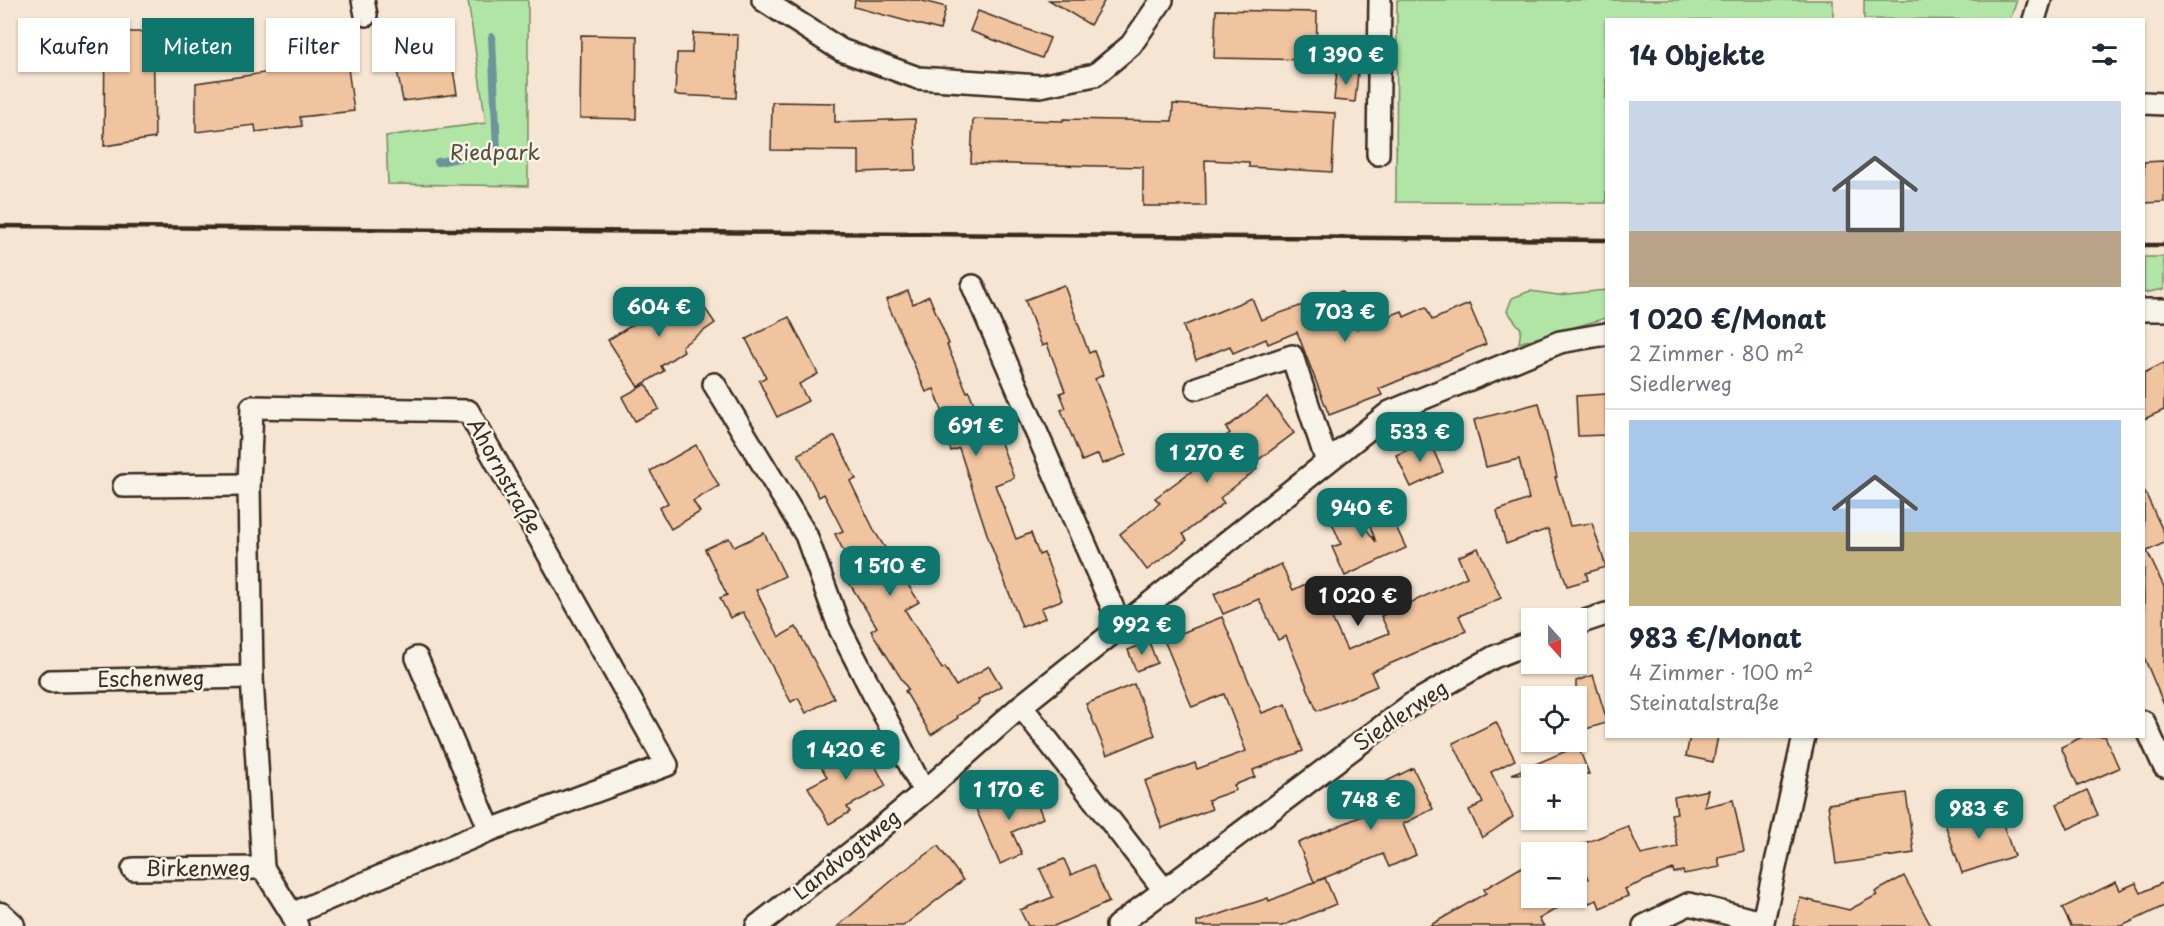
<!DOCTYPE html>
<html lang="de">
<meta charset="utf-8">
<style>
body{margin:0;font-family:"Playpen Sans",sans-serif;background:#f6f6f7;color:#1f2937;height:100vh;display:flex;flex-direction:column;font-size:22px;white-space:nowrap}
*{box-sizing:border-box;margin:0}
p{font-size:20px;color:#747a83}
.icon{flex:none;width:33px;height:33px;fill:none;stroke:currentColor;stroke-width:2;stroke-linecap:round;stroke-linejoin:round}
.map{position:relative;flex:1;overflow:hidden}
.sheet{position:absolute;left:1605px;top:18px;width:540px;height:720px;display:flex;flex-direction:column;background:#fff;border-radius:0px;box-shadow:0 2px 4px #0004}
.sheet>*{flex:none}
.guide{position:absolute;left:18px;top:18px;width:570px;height:54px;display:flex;gap:12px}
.needle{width:39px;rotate:159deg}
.tools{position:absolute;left:1521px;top:608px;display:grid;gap:12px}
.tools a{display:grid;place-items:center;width:66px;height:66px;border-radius:0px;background:#fff;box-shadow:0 2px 4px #0004;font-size:30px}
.price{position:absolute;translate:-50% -51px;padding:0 14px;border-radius:12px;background:#0f766e;color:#fff;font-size:20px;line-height:39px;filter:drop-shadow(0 2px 3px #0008)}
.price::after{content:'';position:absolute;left:50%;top:36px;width:18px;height:14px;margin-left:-9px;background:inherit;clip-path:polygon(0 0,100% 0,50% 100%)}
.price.active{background:#222;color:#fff}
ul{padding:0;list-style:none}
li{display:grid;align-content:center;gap:12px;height:318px;padding:0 24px}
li+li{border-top:2px solid #e0e1e3}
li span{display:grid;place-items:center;height:186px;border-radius:0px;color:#555}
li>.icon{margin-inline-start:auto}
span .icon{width:108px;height:108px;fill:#fffc;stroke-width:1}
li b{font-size:26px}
h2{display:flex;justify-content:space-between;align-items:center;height:72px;padding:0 24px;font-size:26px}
.chip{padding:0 21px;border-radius:0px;background:#fff;box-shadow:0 2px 4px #0004;font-size:21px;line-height:54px}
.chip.active{background:#0f766e;color:#fff}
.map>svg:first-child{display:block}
</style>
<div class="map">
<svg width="2164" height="926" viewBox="0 0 2164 926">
<rect width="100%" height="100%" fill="#f5e5d2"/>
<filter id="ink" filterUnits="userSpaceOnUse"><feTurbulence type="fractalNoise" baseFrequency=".0167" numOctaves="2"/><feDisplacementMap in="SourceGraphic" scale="12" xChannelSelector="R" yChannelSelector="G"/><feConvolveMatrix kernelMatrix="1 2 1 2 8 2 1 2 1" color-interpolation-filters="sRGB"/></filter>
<g filter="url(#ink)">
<!-- green -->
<g fill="#b1e5a6" stroke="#768862" stroke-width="1.5">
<path d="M468 0H528V186L388 184 386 136 486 123Z"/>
<path d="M1397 0H1833V19L1606 20V203L1396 202Z"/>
<path d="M1864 0H2017L2010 20 1864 19Z"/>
<path d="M2144 257H2164V289L2144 293Z"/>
<path d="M1606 290V318L1519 343 1521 329 1507 311 1512 298 1530 291 1558 295Z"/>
</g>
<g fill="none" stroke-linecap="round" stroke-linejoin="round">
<!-- stream -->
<path stroke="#6d949a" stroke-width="8" d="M438 162 497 151 492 37"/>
</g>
<!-- building -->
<g fill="#f1c4a0" stroke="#3b2a1e" stroke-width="1.5">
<path d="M855 0H919L946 7 940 30 854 7Z"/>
<path d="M1049 0H1105L1090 25Z"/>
<path d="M1216 10 1317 12 1316 60 1214 58Z"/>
<path d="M978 11 1050 38 1042 58 970 31Z"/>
<path d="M446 26 457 94 403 101 390 34Z"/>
<path d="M105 32H153L155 138 104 146Z"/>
<path d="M693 33 738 35 736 98 675 95 677 53H692Z"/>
<path d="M581 35 637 36 636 119 580 118Z"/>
<path d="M347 61 354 111 300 117 302 126 256 132 255 125 196 132V83Z"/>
<path d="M1337 71 1358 73 1355 102 1334 100Z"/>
<path d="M772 102 835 103V122L915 119 916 170 859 172V151L771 150Z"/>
<path d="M1173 104 1335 113 1332 172 1249 167V162L1205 160 1206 206H1143V167L971 163 973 119 1063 121V119L1172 121Z"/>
<path d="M2164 161V202L2144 203V162Z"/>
<path d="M1064 285 1089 353 1094 351 1103 375 1095 379 1126 455 1102 464 1098 454 1082 461 1061 410 1066 408 1060 393 1065 391 1047 344 1042 346 1025 300Z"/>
<path d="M908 291 913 304 929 296 949 344 947 345 967 392 969 391 979 417 987 415 995 436 998 435 1014 478 995 485 1016 539 1031 533 1039 555 1044 553 1062 600 1041 608 1045 618 1022 627 989 540 959 448 951 451 944 431 949 429 934 389 926 392 886 300Z"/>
<path d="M1342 291 1356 329 1402 311 1404 317 1426 307 1432 320 1469 304 1486 344 1379 389 1382 395 1329 415 1297 332 1268 344 1266 339 1233 353 1230 346 1196 360 1183 326 1252 298 1261 320Z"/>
<path d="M695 294 715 323 682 346 684 351 661 366 664 371 638 387 608 340 634 324 631 319 655 304 662 316Z"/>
<path d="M789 317 818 374 799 384 808 401 777 417 759 381 766 377 746 339Z"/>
<path d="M2164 363V410L2144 419V373Z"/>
<path d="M646 384 659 409 635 421 622 397Z"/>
<path d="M1606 394V435L1578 436 1576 396Z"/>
<path d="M1267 397 1294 433 1253 464 1257 469 1220 498 1224 503 1183 534 1187 540 1147 570 1120 534 1160 503 1155 498 1197 467 1193 461 1230 433 1226 428Z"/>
<path d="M1539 403 1557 477H1555L1570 526 1592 523 1606 567 1586 573 1588 580 1567 586 1548 529 1506 544 1497 511 1529 499 1519 459 1486 467 1474 420Z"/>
<path d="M835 436 856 479 850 481 875 532 919 602 905 610 942 669 945 667 956 686 989 666 1001 686 978 700 980 702 957 716 958 718 931 735 905 691 908 689 871 631 877 627 844 575 853 570 835 534 843 531 824 494 819 497 798 454Z"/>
<path d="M1429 440 1443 472 1411 487 1396 455Z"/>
<path d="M696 445 719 486 693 501 700 512 671 529 659 508 668 503 650 471Z"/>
<path d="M2144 490 2164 533V543L2147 551 2164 587V705L2144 657Z"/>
<path d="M1345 500 1376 542 1369 523 1390 514 1406 548 1345 576 1332 547 1341 544 1326 509Z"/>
<path d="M764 533 785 576 756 590 779 637 796 627 834 698 806 713 798 698 791 702 743 612 730 618 720 598 727 595 705 549 729 538 734 547Z"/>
<path d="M1478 548 1501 598 1459 616 1466 631 1371 672 1377 686 1317 711 1286 636 1278 640 1259 599 1223 614 1214 594 1281 564 1293 590 1314 580 1347 650 1389 633 1381 616 1467 577 1458 557Z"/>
<path d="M1222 617 1262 713 1286 704 1303 751 1253 770 1255 777 1234 785 1236 790 1208 800 1212 809 1162 828 1145 781 1195 763 1197 769 1246 751 1224 694 1192 707 1164 640Z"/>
<path d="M1149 642 1157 663 1136 671 1128 650Z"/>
<path d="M1593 675 1606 717V723L1576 732V681Z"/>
<path d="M1134 684 1155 735 1107 755 1086 704Z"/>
<path d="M1496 722 1515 760 1491 772 1513 817 1482 838 1469 810 1483 803 1453 743Z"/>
<path d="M1690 736H1718L1713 762 1686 756Z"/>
<path d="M2084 736H2105L2119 768 2078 786 2061 747Z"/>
<path d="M861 740 886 786 847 807 850 812 829 824 808 787 827 777 819 763Z"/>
<path d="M1578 746 1589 774H1512Z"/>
<path d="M1413 768 1433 809 1403 824 1416 855 1389 867 1383 854 1314 882 1298 843 1381 808 1371 789Z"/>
<path d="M1030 785 1043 818 1012 832 1022 854 1000 864 976 809Z"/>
<path d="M1708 790 1704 807 1733 800 1744 851 1718 857 1720 867 1684 874 1683 871 1674 873 1673 869 1625 889 1628 896 1600 908 1597 900 1589 903 1580 882 1588 879 1575 847 1628 826 1641 855 1678 847 1671 814 1677 813 1674 797Z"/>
<path d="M2087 790 2098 815 2068 829 2057 804Z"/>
<path d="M1906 793 1914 853 1836 864 1828 804Z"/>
<path d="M1997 807 2014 856 1962 873 1945 824Z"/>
<path d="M938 846 963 880 903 926H838L901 873Z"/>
<path d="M1064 859 1071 875 1093 865 1109 902 1054 926H1028L1020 910 1053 897 1040 869Z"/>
<path d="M1532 861V897H1576L1539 919 1544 926H1429L1486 893 1484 889Z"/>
<path d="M1904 876 1931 926H1793L1800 898 1849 910 1877 895 1875 892Z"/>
<path d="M1325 878 1336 904 1282 926H1197V922L1268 898 1269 901Z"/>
<path d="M2116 882 2120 890 2136 883 2141 893 2164 882V906L2122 926H2071L2062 908Z"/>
</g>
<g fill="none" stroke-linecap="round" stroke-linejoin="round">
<!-- street casing -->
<g stroke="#3b2a1e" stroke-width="26">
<g id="street">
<path d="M363 0 366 15"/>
<path d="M763 0 841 50 918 78 1040 86 1095 75 1131 45 1162 0"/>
<path d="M2034 20 2040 0"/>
<path d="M2144 103 2164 104"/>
<path d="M1378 154 1380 0"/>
<path d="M973 286 1121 627"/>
<path d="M2144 310H2164"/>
<path d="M714 384 806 535 840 629 924 792"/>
<path d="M1197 388 1292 356 1327 462"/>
<path d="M124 486 249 485"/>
<path d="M1576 624 1606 614"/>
<path d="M417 658 490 830"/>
<path d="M50 681 252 677"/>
<path d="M1021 706 1165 891"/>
<path d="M2144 722 2164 766"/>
<path d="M133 869 263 868"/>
<path d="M292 914 490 830 667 765 468 411 252 407 249 485 252 677 263 868 292 914 297 926"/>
<path d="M757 926 858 847 924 792 1021 706 1390 412 1560 342 1606 334"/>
<path d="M1117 926 1412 704 1494 657 1532 642"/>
<path d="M1644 926 1689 904 1762 922"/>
<path d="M1762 926 1804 736"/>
</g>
</g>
<!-- secondary casing -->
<g stroke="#3b2a1e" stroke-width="33">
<path id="secondary" d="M0 917 10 926"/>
</g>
<!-- street -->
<use href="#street" stroke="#f7f3e8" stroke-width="21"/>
<!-- secondary -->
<use href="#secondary" stroke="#f7f3e8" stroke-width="28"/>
<!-- rail -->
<g stroke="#3b2a1e" stroke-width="4.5">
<path d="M0 226 1606 240"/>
<path d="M2144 245H2164"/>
</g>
</g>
</g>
<g text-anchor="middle" stroke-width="5" stroke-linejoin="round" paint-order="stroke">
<!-- park labels -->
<g font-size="21" fill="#534f39" stroke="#f7f3e8">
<text x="495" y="160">Riedpark</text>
</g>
<!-- street labels -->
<g font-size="21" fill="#3b2a1e" stroke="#f7f3e8">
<text transform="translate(504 476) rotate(61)" y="7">Ahornstraße</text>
<text transform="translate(151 679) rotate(-1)" y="7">Eschenweg</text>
<text transform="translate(1401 716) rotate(-34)" y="7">Siedlerweg</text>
<text transform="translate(847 855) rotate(-39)" y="7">Landvogtweg</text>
<text x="198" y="876">Birkenweg</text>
</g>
</g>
</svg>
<div class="tools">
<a><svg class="needle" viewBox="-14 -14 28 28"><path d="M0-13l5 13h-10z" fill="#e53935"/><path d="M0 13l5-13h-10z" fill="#747a83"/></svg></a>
<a><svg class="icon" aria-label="locate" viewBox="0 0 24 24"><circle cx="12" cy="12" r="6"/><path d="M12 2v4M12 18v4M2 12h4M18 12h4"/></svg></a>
<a>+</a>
<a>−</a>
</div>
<b class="price" style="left:1346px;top:86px">1 390 €</b>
<b class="price" style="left:659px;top:338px">604 €</b>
<b class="price" style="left:1345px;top:343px">703 €</b>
<b class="price" style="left:976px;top:457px">691 €</b>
<b class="price" style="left:1420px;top:463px">533 €</b>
<b class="price" style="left:1207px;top:484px">1 270 €</b>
<b class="price" style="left:1362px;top:539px">940 €</b>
<b class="price" style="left:890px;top:597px">1 510 €</b>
<b class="price active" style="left:1358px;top:627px">1 020 €</b>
<b class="price" style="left:1142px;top:656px">992 €</b>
<b class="price" style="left:846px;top:781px">1 420 €</b>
<b class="price" style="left:1009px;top:821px">1 170 €</b>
<b class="price" style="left:1371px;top:831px">748 €</b>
<b class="price" style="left:1979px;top:840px">983 €</b>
<div class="guide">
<a class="chip">Kaufen</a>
<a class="chip active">Mieten</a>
<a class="chip">Filter</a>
<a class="chip">Neu</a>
</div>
<section class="sheet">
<h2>14 Objekte<svg class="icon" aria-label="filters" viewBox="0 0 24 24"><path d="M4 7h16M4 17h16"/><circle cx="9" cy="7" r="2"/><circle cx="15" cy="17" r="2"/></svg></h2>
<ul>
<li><span style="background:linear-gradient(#c9d6e8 70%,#b9a48a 0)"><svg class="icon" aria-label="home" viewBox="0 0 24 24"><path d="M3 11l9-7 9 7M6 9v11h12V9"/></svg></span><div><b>1 020 €/Monat</b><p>2 Zimmer · 80 m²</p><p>Siedlerweg</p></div></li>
<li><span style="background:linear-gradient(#a9c7e8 60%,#c2b280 0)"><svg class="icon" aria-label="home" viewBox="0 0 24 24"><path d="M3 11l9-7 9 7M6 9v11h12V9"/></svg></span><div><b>983 €/Monat</b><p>4 Zimmer · 100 m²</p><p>Steinatalstraße</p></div></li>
</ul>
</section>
</div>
